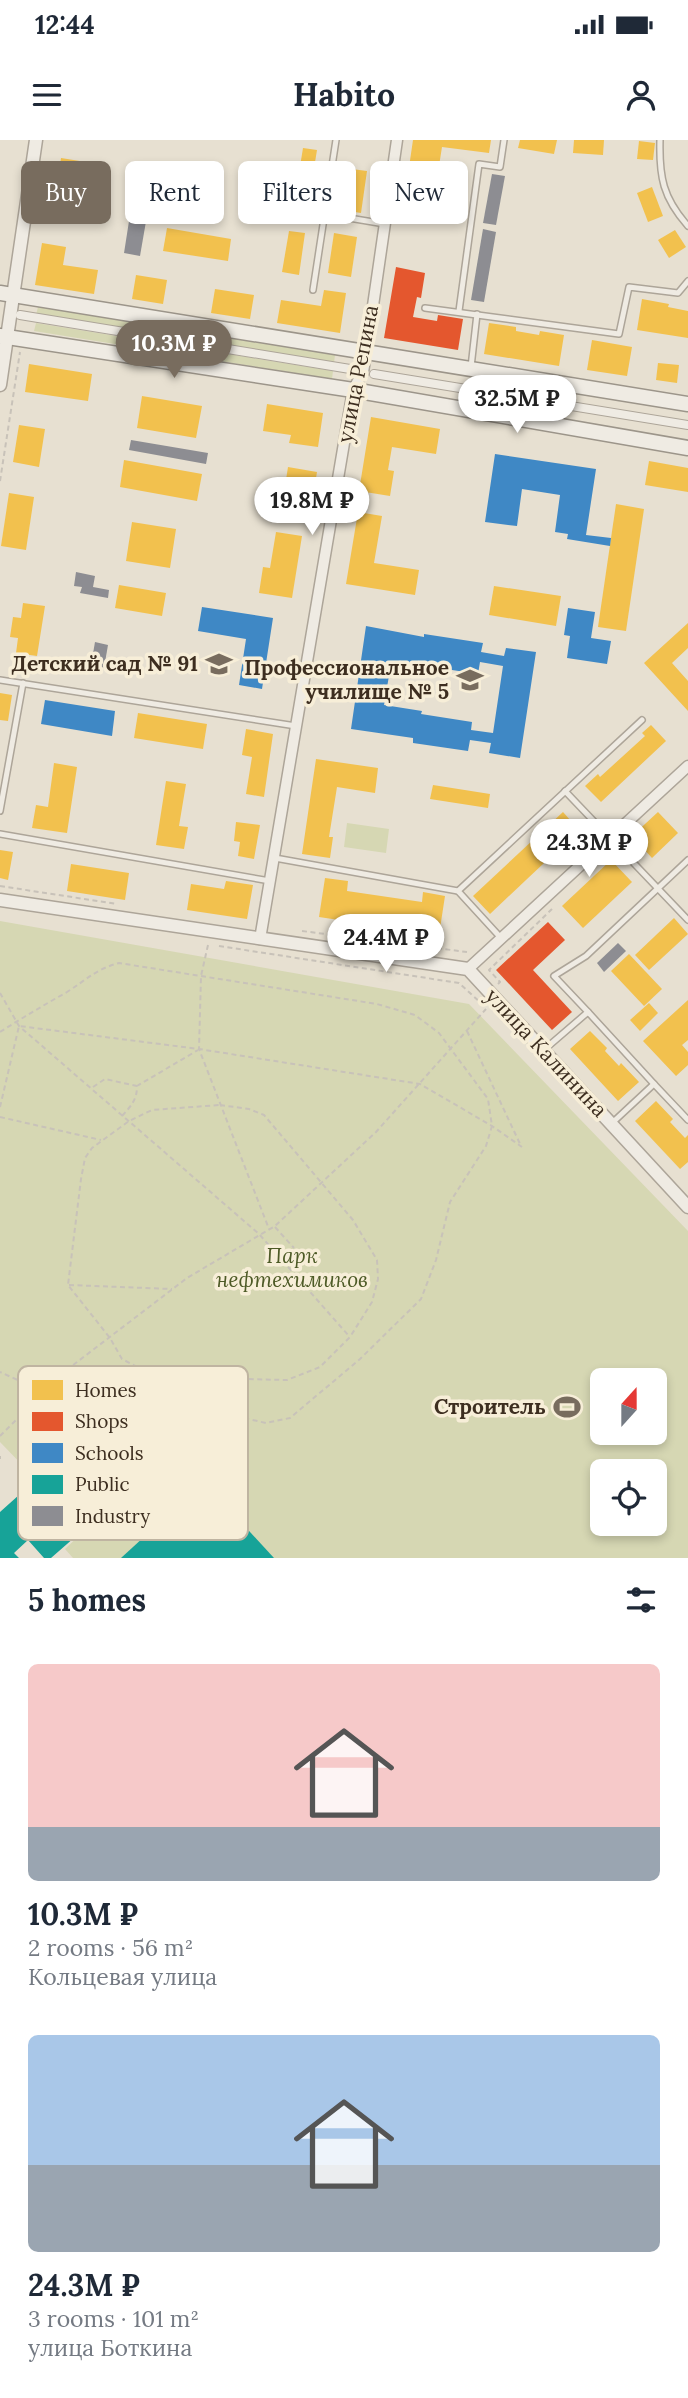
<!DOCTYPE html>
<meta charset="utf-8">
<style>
body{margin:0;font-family:Lora,serif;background:#f2f2f3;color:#1f2937;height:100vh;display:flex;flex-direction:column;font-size:26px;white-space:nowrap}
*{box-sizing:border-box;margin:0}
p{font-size:23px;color:#747a83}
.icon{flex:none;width:38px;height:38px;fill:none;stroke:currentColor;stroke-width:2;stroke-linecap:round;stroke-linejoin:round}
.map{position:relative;height:1418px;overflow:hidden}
.panel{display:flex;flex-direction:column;background:#fff;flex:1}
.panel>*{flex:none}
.guide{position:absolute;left:21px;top:21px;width:648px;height:63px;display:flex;gap:14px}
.needle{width:46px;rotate:21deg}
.controls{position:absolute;left:590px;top:1228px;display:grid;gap:14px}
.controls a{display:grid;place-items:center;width:77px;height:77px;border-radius:10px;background:#fff;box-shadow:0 4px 10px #0003;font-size:35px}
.price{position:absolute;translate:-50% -60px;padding:0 16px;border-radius:24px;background:#fff;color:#222;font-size:23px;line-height:46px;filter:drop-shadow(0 2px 4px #0008)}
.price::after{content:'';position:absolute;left:50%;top:42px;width:21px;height:16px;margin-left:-10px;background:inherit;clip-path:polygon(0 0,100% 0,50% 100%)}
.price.current{background:#786c5e;color:#fff}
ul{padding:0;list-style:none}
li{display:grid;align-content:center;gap:14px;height:371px;padding:0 28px}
li span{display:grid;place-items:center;height:217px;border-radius:10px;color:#555}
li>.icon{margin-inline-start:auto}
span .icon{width:126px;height:126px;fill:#fffc;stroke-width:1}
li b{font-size:30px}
h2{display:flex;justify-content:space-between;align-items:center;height:84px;padding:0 28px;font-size:30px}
.chip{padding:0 24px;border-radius:10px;background:#fff;box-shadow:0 4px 10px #0003;font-size:24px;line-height:63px}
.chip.current{background:#786c5e;color:#fff}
.status{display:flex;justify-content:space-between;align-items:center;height:49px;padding:0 35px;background:#fff;direction:ltr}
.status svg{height:19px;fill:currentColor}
header{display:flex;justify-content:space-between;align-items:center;height:91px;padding:0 28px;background:#fff;font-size:32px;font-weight:700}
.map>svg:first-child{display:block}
</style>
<div class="status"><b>12:44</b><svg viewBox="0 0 49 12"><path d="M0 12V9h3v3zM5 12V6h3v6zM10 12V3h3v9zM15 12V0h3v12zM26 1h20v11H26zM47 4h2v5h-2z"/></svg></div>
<header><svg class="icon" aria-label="menu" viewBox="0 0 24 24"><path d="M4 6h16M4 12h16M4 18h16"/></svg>Habito<svg class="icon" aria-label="person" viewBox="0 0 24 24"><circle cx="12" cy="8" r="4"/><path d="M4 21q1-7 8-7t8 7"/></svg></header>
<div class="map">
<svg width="688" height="1418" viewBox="0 0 688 1418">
<rect width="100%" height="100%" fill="#e7e0d1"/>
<!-- green -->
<g fill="#d6d7b3" fill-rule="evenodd">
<path d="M38 167 335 215 334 223 36 175Z"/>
<path d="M36 183 333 231 332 239 34 191Z"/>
<path d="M347 683 389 689 386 713 344 707Z"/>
<path d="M0 781 469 864 688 1091V1418H73L65 1409 85 1390 0 1302ZM602 1241H654V1293H602ZM602 1332H654V1384H602Z"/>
</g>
<!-- homes -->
<g fill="#f2c14e">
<path d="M413 0H491L489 13 442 7 436 45 407 41Z"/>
<path d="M520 0H557L554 14 518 8Z"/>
<path d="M574 0H604L603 15 573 13Z"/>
<path d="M639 1 655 3 653 20 637 19Z"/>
<path d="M303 8 317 10 305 84 291 82Z"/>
<path d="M61 18 86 22 79 68 54 64Z"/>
<path d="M344 28 367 31 361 73 337 69Z"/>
<path d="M264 46 287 49 283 72 260 69Z"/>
<path d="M652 47 663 76 648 82 637 53Z"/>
<path d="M167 88 231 99 228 121 163 111Z"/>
<path d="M675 90 686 107 669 118 658 100Z"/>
<path d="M289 91 305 93 299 135 282 132Z"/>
<path d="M334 93 357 97 351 137 328 133Z"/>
<path d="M42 103 66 107 63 125 98 130 94 154 35 145Z"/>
<path d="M136 135 167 140 163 164 132 159Z"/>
<path d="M215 149 254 155 250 179 211 173Z"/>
<path d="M324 150 346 153 340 193 277 183 281 160 321 166Z"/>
<path d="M642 159 669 164 668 167 688 171V198L637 190Z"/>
<path d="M489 183 516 187V191L539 195 540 191 564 195 559 226 484 214Z"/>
<path d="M592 200 632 207 627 236 587 230Z"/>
<path d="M658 223 679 225 677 243 656 240Z"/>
<path d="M29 224 92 234 88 261 25 252Z"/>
<path d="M142 256 202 266 196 298 137 288Z"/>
<path d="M267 264 323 273 318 307 289 303 291 295 263 291Z"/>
<path d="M371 277 440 289 436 314 392 307 388 330 394 331 390 356 359 351Z"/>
<path d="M19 285 45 289 39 327 13 322Z"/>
<path d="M124 320 202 334 197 361 120 347Z"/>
<path d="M649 321 688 328V352L645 345Z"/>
<path d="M288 327 317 332 311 370 282 365Z"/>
<path d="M9 353 34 357 26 410 1 406Z"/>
<path d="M616 364 644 369 626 491 598 487Z"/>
<path d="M358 372 382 376 374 423 419 430 415 455 346 444Z"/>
<path d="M132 382 176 389 170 428 126 421Z"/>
<path d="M276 392 302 396 292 458 259 453 263 427 270 428Z"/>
<path d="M119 445 166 453 162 476 115 468Z"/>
<path d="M494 446 561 456 556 486 489 475Z"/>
<path d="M23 463 45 466 37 516 16 513 18 498 10 497 13 477 21 478Z"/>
<path d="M688 483V508L672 523 688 541V571L644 523Z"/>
<path d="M0 553 12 555 8 581 0 580Z"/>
<path d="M138 573 207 584 203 609 134 598Z"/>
<path d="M651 585 666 601 601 662 585 646 598 634 600 637 645 596 642 593Z"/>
<path d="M246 589 273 594 264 657 246 654 252 617 242 615Z"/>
<path d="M316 619 378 628 375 653 337 647 329 697H333L330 718 302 714Z"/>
<path d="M54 623 77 627 67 693 32 688 36 665 48 667Z"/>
<path d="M166 641 186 644 179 686 188 687 184 709 156 705Z"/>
<path d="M433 645 490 654 488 668 430 659Z"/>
<path d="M563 672 579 690 490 774 473 756Z"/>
<path d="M658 672 678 693 652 718 632 696Z"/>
<path d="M236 682 260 685 254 719 238 716 240 702 234 701Z"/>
<path d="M0 710 13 712 8 740 0 738Z"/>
<path d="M611 720 632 742 583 788 562 766Z"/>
<path d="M71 724 129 733 125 760 67 751Z"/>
<path d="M325 738 348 741 347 751 422 762 423 752 445 756 439 795 319 777Z"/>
<path d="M226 741 253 745 247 779 187 770 191 744 224 749Z"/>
<path d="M674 778 688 794 649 830 635 815Z"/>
<path d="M629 814 662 849 644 866 611 831Z"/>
<path d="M688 860V900L682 905 688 912V925L676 936 643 901Z"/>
<path d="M649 863 658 873 640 891 630 880Z"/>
<path d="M590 891 607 908 605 911 619 926 621 923 639 942 618 961 570 909Z"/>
<path d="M656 961 673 979 670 982 685 998 688 995V1022L680 1029 635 981Z"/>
</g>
<!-- shops -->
<g fill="#e4572e">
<path d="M396 127 425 133 421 158 417 157 413 177 437 181 438 175 463 179 458 210 384 198Z"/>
<path d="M548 782 565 800 533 830 572 872 552 890 496 830Z"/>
</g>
<!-- schools -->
<g fill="#3f88c5" fill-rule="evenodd">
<path d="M495 314 596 329 586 395 611 398 610 406 567 399 568 394 555 392 560 355 522 349 517 386 485 382Z"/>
<path d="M202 467 273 478 262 549 239 545 246 499 198 491Z"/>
<path d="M568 468 595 472 591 498 611 501 607 524 567 518 570 496 564 495Z"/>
<path d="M366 486 424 497V494L483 503 481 512 504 516 506 508 536 512 520 618 489 613 491 603 470 600 468 611 413 603V598L351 589ZM480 522 503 526 493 593 471 590 472 582 421 574 422 571 384 565 391 524 426 529V526L478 534Z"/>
<path d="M45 560 115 571 112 596 41 584Z"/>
</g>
<!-- public -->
<g fill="#17a398">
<path d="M204 1342 274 1418H121Z"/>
<path d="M29 1346 75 1397 51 1418H44L28 1400 14 1413 19 1418H0V1372Z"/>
</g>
<!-- industry -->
<g fill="#8d8d92">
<path d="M492 34 505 36 496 85 483 83Z"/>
<path d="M132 62 149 64 140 116 124 113Z"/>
<path d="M483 89 496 92 484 162 471 160Z"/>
<path d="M131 300 208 313 206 324 129 310Z"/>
<path d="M76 432 95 436 93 447 109 450 108 458 80 453 82 447 74 446Z"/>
<path d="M95 502 108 505 104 528 91 525Z"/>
<path d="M618 803 626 811 604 832 597 823Z"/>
</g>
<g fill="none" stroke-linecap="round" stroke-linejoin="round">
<!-- service casing -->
<g stroke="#ada599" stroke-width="8">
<g id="service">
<path d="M660 0C659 37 663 58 688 86"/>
<path d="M325 74 385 84"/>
<path d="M313 150 336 0"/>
<path d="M425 168 619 194 629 147 678 153 688 141"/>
<path d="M459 171 479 24 500 27 504 0"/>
<path d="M471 227 477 174"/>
<path d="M0 540 296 586"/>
<path d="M565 651 688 780"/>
<path d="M0 671 23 543"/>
<path d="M0 694 270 741"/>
<path d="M275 718 458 751"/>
<path d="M501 798 458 751 642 580"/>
<path d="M588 872 554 836 586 816 688 720"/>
<path d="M545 909 588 872 654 944"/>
<path d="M611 984 654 944 688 980"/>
</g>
</g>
<!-- pedestrian casing -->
<g stroke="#ada599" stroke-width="10">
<g id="pedestrian">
<path d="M20 175 350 229"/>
<path d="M374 234 688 285"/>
</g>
</g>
<!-- minor casing -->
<g stroke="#ada599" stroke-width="13">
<g id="minor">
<path d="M260 799 353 250 363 232 366 214 397 0"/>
<path d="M468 829 688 626"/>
</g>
</g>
<!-- tertiary casing -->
<g stroke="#ada599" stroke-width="15">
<g id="tertiary">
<path d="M0 245 36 0"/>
<path d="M0 760 468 829 688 1067"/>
</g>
</g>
<!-- secondary casing -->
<g stroke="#9c958a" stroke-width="17">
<g id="secondary">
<path d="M0 153 688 264"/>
<path d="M0 196 353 250 688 308"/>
</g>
</g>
<!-- path -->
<g stroke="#c8c2b9" stroke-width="2" stroke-dasharray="5 3.5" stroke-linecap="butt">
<path d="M0 341 20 212"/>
<path d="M0 746 117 764"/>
<path d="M302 791 467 812"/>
<path d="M208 805 201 836 199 909 269 1089"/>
<path d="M219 806 459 843 482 864"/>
<path d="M498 844 500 842 489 830 552 769"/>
<path d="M0 853 19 886 259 1094 349 1196"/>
<path d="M467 891 521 1006"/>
<path d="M0 892C22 878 44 865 67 852 86 840 96 829 119 823L377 864 415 875 439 893 488 959 492 986 486 1006 450 1062 436 1120 421 1159 360 1219 290 1278 266 1283 208 1270 179 1280 146 1301 129 1306 105 1302 73 1284 44 1252 0 1232"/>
<path d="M93 947 105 939 137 946"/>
<path d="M220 965 249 969 264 975 353 1080 377 1120 378 1139 372 1162 350 1197 320 1227 287 1240 156 1237 122 1219 110 1198 68 1145 81 1039 85 1018 92 1008 129 981 152 970Z"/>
<path d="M0 967 19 886 199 909 420 944 492 986 522 1007"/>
<path d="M122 976C131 966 137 960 137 946L198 910"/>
<path d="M0 977 101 1000"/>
<path d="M275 1087 294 1108"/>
<path d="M69 1145 172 1149"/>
<path d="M0 1296 64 1232 187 1138 275 1086 376 992 486 869"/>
<path d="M0 1316V1319"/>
</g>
<!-- service -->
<use href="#service" stroke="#efebe3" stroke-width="5"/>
<!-- pedestrian -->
<use href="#pedestrian" stroke="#efebe3" stroke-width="8"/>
<!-- minor -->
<use href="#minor" stroke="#efebe3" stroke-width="10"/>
<!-- tertiary -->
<use href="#tertiary" stroke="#efebe3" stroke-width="12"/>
<!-- secondary -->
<use href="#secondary" stroke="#efebe3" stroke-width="14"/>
</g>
<!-- icons -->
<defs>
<g id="school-bare" transform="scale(2.1)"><path d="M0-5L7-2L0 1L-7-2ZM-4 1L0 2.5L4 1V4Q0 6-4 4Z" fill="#786c5e" stroke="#f7eed8" stroke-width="2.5" paint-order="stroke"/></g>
<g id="university-bare" transform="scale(2.1)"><path d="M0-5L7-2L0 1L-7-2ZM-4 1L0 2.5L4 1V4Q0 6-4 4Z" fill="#786c5e" stroke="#f7eed8" stroke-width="2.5" paint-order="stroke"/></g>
<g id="stadium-bare" transform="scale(2.1)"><path d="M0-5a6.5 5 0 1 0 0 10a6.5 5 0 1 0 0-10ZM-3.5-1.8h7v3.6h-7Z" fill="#786c5e" stroke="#f7eed8" stroke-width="2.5" paint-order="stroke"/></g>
</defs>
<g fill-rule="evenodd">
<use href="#school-bare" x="219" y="524"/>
<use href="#university-bare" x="470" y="540"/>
<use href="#stadium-bare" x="567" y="1267"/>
</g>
<g text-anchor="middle" stroke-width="7" stroke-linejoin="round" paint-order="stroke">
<!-- street labels -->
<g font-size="21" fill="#3d2e20" stroke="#f7eed8">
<text transform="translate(358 234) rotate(-79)" y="7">улица Репина</text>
<text transform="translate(546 913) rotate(47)" y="7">улица Калинина</text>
</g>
<!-- poi labels -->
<g font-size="21" font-weight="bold" fill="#3d2e20" stroke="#f7eed8" text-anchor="end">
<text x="198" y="531">Детский сад № 91</text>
<text x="449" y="535">Профессиональное<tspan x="449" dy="24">училище № 5</tspan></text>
<text x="546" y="1274">Строитель</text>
</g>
<!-- park labels -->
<g font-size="21" font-style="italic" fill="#4d5a26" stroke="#f7eed8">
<text x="292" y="1123">Парк<tspan x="292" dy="24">нефтехимиков</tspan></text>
</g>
</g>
<!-- legend -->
<rect x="18" y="1226" width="230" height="174" rx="10" fill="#f7eed8" stroke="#bfb4a1" stroke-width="2"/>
<rect x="32" y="1240" width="31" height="20" fill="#f2c14e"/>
<rect x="32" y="1272" width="31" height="19" fill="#e4572e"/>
<rect x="32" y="1303" width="31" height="20" fill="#3f88c5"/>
<rect x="32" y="1335" width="31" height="19" fill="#17a398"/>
<rect x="32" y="1366" width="31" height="20" fill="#8d8d92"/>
<g font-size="19" fill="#3d2e20">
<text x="75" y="1257">Homes</text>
<text x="75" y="1288">Shops</text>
<text x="75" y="1320">Schools</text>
<text x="75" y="1351">Public</text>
<text x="75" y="1383">Industry</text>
</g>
</svg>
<div class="controls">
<a><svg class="needle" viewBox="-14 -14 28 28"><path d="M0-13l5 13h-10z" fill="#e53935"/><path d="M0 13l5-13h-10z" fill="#747a83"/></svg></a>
<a><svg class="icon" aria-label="locate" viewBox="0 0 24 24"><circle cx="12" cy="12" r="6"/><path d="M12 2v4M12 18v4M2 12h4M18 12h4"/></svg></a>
</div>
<b class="price current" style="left:174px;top:240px">10.3M ₽</b>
<b class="price" style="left:517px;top:295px">32.5M ₽</b>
<b class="price" style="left:312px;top:397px">19.8M ₽</b>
<b class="price" style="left:589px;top:739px">24.3M ₽</b>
<b class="price" style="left:386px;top:834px">24.4M ₽</b>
<div class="guide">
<a class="chip current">Buy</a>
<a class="chip">Rent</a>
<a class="chip">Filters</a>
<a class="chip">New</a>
</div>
</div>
<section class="panel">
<h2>5 homes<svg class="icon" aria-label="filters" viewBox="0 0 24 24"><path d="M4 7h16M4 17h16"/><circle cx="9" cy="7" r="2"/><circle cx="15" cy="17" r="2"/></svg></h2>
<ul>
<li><span style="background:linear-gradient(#f6c9c9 75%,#9aa5b1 0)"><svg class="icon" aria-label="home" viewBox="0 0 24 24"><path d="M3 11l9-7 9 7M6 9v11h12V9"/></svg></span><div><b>10.3M ₽</b><p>2 rooms · 56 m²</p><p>Кольцевая улица</p></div></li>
<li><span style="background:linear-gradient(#a9c7e8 60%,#9aa5b1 0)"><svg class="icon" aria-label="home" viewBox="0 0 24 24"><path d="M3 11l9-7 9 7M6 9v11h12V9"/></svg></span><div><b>24.3M ₽</b><p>3 rooms · 101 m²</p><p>улица Боткина</p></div></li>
</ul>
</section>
